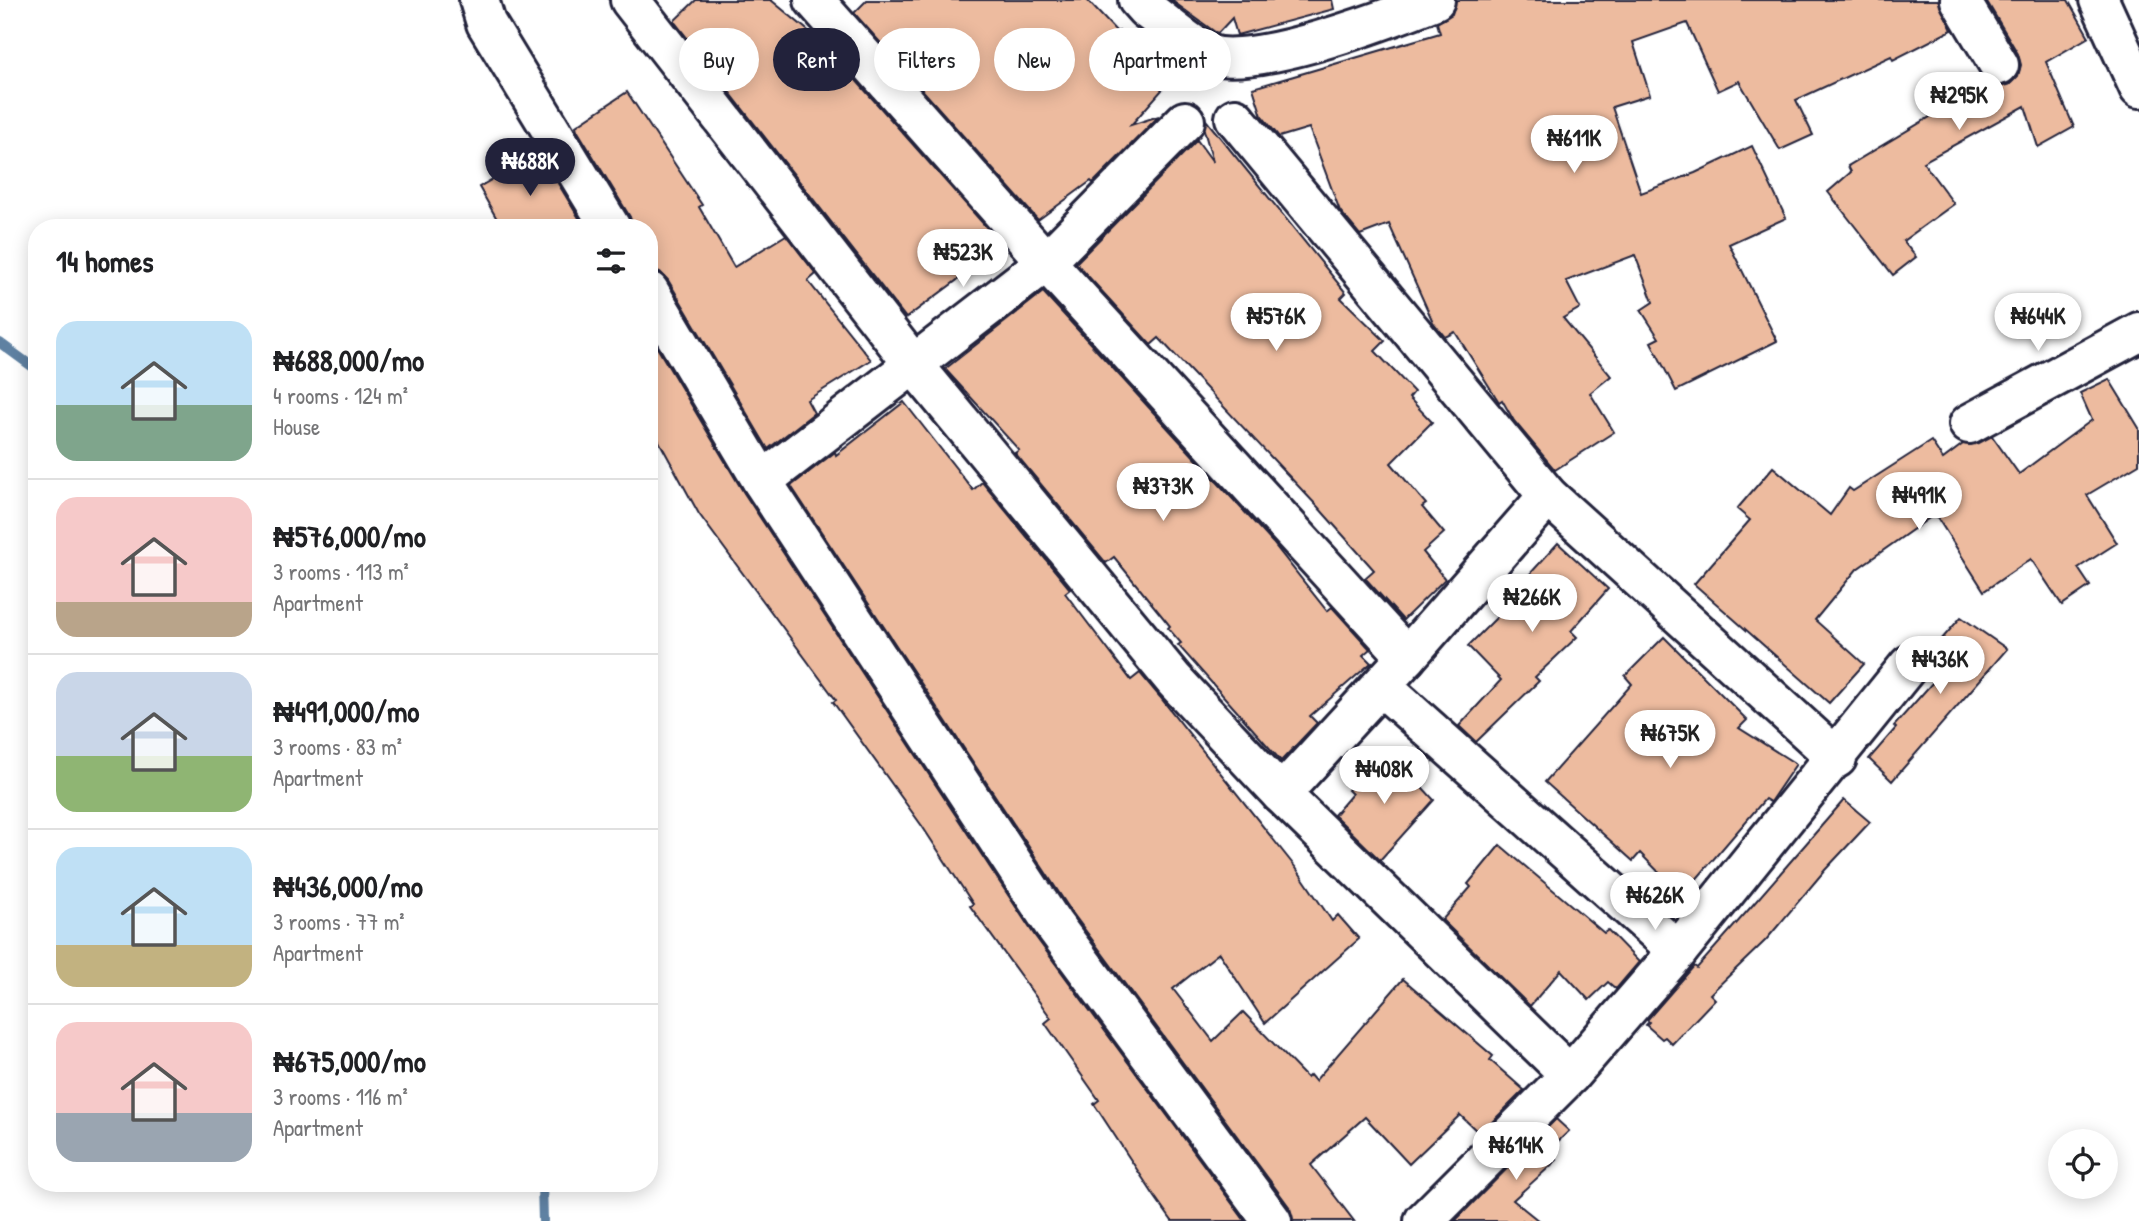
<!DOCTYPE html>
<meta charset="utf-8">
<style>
body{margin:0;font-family:"Patrick Hand",sans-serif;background:#f2f2f2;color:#202124;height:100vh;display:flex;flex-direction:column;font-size:26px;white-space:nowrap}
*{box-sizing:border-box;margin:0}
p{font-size:23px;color:#757577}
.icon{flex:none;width:38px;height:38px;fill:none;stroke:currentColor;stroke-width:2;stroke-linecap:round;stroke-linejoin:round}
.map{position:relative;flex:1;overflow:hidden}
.details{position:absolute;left:28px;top:219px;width:630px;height:973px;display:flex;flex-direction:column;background:#fff;border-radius:28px;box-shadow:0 4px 18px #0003}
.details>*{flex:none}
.banner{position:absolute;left:679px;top:28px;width:665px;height:63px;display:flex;gap:14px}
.fabs{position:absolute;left:2048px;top:1129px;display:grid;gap:14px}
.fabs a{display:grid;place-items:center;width:70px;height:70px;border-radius:50%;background:#fff;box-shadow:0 4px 18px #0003;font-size:35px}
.price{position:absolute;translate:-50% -60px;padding:0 16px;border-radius:24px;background:#fff;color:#222;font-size:23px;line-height:46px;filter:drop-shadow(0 2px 4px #0008)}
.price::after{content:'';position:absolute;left:50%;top:42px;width:21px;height:16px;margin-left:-10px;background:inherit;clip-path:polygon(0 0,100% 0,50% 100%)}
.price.current{background:#22223b;color:#fff}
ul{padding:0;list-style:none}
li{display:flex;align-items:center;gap:21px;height:175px;padding:0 28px}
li+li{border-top:2px solid #e0e0e0}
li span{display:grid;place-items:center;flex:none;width:196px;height:140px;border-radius:21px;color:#555}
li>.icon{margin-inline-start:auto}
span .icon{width:84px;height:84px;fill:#fffc;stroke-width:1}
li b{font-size:30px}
h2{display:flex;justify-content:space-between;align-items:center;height:84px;padding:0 28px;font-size:30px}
.tag{padding:0 24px;border-radius:32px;background:#fff;box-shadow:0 4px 18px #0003;font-size:24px;line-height:63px}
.tag.current{background:#22223b;color:#fff}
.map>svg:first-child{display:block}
</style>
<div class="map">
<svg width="2139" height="1221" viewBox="0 0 2139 1221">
<rect width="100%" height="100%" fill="#fff"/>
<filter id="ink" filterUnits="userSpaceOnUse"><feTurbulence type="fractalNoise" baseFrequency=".0143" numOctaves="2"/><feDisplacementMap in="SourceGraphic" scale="14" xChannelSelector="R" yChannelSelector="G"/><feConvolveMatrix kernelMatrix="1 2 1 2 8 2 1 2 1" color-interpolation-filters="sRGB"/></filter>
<g filter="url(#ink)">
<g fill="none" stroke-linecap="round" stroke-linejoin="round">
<!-- stream -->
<g stroke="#5f81a2" stroke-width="10">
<path d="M0 343 37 370"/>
<path d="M542 1183 543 1221"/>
</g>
</g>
<!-- building -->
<g fill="#edbb9f" stroke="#22223b" stroke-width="2">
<path d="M696 0H771L823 43 1003 246 906 318 674 21Z"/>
<path d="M867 0H1087L1117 32 1119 31 1162 90 1131 125 1159 116 1093 183 1091 181 1038 220 854 13Z"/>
<path d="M1171 0H1332L1334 9 1237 35 1232 18 1218 33 1215 32Z"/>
<path d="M1456 0H1938L1952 30 1893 60 1891 56 1796 100 1813 135 1780 150 1739 81 1718 91 1687 23 1633 42 1650 95 1612 107 1641 193 1695 173 1752 146 1786 218 1729 244 1777 341 1676 391 1651 342 1659 338 1641 310 1653 302 1635 255 1566 281 1580 308 1563 318 1611 376 1590 393 1614 432 1555 470 1514 421 1502 400 1499 402 1455 332 1445 337 1433 322 1389 224 1360 235 1340 211 1309 128 1279 137 1262 116 1253 88 1440 33 1437 23 1452 14Z"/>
<path d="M1986 0H2068L2089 37 2046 62 2074 127 2038 147 2025 106 1923 162 1954 204 1903 241 1916 257 1893 275 1828 192 1851 172 1848 166 1933 115 1932 113 1986 82 2000 87 2010 84 2018 76 2021 65 2018 54Z"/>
<path d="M627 92 702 205 699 207 734 267 786 235 816 274 808 281 871 360 807 400 814 413 768 449 668 280 660 272 649 269V228H633L630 217 577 130 576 126Z"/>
<path d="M1206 120 1346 293 1341 298 1385 341 1375 351 1414 392 1409 398 1432 422 1391 463 1426 504 1422 507 1444 533 1423 552 1445 579 1403 620 1365 578 1374 570 1318 507 1159 338 1151 345 1076 263 1197 140 1213 162 1204 130Z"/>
<path d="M539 152 585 228H502L479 187Z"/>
<path d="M1043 292 1273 543 1327 611 1332 607 1370 649 1363 655 1371 663 1310 716 1317 723 1281 761 1178 645 1181 643 1168 628 1170 626 1114 557 1106 563 1015 453 1019 450 945 369Z"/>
<path d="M649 334 744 493 1035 936 1245 1221H1172L1155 1197 1094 1104 1099 1100 1045 1023 1051 1018 970 906 973 904 922 826 833 702 836 700 699 514 649 423Z"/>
<path d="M2109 379 2139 428V464L2087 495 2117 543 2078 568 2090 586 2062 605 2031 559 1984 591 1935 514 1857 569 1815 620 1864 664 1829 703 1694 584 1750 520 1737 509 1773 467 1830 515 1849 488 1853 491 1931 441 1943 459 1963 444 1979 443 1992 436 2019 474 2092 420 2080 393Z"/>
<path d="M904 402 973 490 982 482 1070 589 1065 593 1131 680 1140 673 1160 697 1296 868 1332 921 1338 915 1359 939 1265 1023 1219 953 1173 989 1213 1041 1243 1012 1307 1078 1310 1075 1315 1081 1403 979 1493 1056 1490 1060 1524 1090 1480 1134 1460 1115 1409 1164 1365 1117 1311 1165 1354 1221H1293L1290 1208 1071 911 791 486 835 452 836 455Z"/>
<path d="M1558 543 1608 589 1571 631 1577 637 1535 677 1539 681 1476 742 1459 726 1501 680 1468 646 1534 580 1529 575Z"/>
<path d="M1961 617 2007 649 1892 781 1869 759 1896 728 1894 726 1957 655 1941 640Z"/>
<path d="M1664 637 1747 720 1739 728 1796 764 1770 802 1765 799 1682 896 1640 853 1633 861 1545 782 1632 684 1625 676Z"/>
<path d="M1390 752 1434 800 1380 860 1334 815 1352 794 1348 790Z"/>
<path d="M1844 800 1870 822 1825 870 1766 940 1710 994 1715 999 1672 1044 1665 1037 1662 1039 1646 1025 1649 1022 1647 1020 1694 966 1697 968 1751 907Z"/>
<path d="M1500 845 1604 933 1608 930 1639 962 1616 989 1608 982 1589 1000 1561 970 1530 1006 1442 920 1471 887 1468 884Z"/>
<path d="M1556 1119 1569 1131 1549 1150 1557 1160 1513 1200 1539 1221H1455Z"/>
</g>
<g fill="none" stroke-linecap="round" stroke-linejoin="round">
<!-- minor casing -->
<g stroke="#22223b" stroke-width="44">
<g id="minor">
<path d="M479 0 486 23 611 228"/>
<path d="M630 0 914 365 1174 680 1281 794 1570 1075"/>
<path d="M814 0 1046 262 1407 657"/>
<path d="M1138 0 1146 9C1166 23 1186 42 1207 53 1247 73 1392 17 1435 0"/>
<path d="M1960 0 1999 65"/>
<path d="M2099 0 2139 88"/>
<path d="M1235 118 1548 496 1837 758"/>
<path d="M649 291 762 481 1053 924 1272 1221"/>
<path d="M1969 424 2139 332"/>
<path d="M762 481 1046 262 1185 121"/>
<path d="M1381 686 1678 951"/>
<path d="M1281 794 1407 657 1548 496"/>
<path d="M1424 1221 1570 1075 1678 951 1909 665"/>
</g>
</g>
<!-- minor -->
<use href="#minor" stroke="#fff" stroke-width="38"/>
</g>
</g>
</svg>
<div class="fabs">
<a><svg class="icon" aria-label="locate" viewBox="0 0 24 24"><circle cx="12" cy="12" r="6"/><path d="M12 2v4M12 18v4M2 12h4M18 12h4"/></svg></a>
</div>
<b class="price" style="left:1959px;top:132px">₦295K</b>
<b class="price" style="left:1574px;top:175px">₦611K</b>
<b class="price current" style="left:530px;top:198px">₦688K</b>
<b class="price" style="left:963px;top:289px">₦523K</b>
<b class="price" style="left:1276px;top:353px">₦576K</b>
<b class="price" style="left:2038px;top:353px">₦644K</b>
<b class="price" style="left:1163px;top:523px">₦373K</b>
<b class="price" style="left:1919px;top:532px">₦491K</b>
<b class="price" style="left:1532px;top:634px">₦266K</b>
<b class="price" style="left:1940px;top:696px">₦436K</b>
<b class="price" style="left:1670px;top:770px">₦675K</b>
<b class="price" style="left:1384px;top:806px">₦408K</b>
<b class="price" style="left:1655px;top:932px">₦626K</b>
<b class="price" style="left:1516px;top:1182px">₦614K</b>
<div class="banner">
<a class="tag">Buy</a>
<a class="tag current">Rent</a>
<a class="tag">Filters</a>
<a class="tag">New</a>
<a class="tag">Apartment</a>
</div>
<section class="details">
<h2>14 homes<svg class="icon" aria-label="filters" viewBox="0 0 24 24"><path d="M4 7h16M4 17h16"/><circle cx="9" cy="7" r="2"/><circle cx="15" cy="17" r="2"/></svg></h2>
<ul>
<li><span style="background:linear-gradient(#bfe0f5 60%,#7fa58c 0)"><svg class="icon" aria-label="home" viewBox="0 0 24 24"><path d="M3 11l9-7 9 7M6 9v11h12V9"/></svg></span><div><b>₦688,000/mo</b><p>4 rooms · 124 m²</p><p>House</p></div></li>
<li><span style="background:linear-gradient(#f6c9c9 75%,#b9a48a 0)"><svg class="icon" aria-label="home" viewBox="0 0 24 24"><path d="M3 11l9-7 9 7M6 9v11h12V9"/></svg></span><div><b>₦576,000/mo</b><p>3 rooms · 113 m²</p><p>Apartment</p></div></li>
<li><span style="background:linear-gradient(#c9d6e8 60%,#8fb573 0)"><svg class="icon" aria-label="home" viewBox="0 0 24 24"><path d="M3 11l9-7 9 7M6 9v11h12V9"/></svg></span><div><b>₦491,000/mo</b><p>3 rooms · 83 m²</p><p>Apartment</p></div></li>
<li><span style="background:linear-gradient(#bfe0f5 70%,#c2b280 0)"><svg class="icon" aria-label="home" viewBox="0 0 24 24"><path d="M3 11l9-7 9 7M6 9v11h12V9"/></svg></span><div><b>₦436,000/mo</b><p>3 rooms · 77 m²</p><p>Apartment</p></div></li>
<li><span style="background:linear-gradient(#f6c9c9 65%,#9aa5b1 0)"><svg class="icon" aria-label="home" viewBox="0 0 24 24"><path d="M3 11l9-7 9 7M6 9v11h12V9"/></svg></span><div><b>₦675,000/mo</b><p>3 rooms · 116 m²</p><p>Apartment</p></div></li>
</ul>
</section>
</div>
